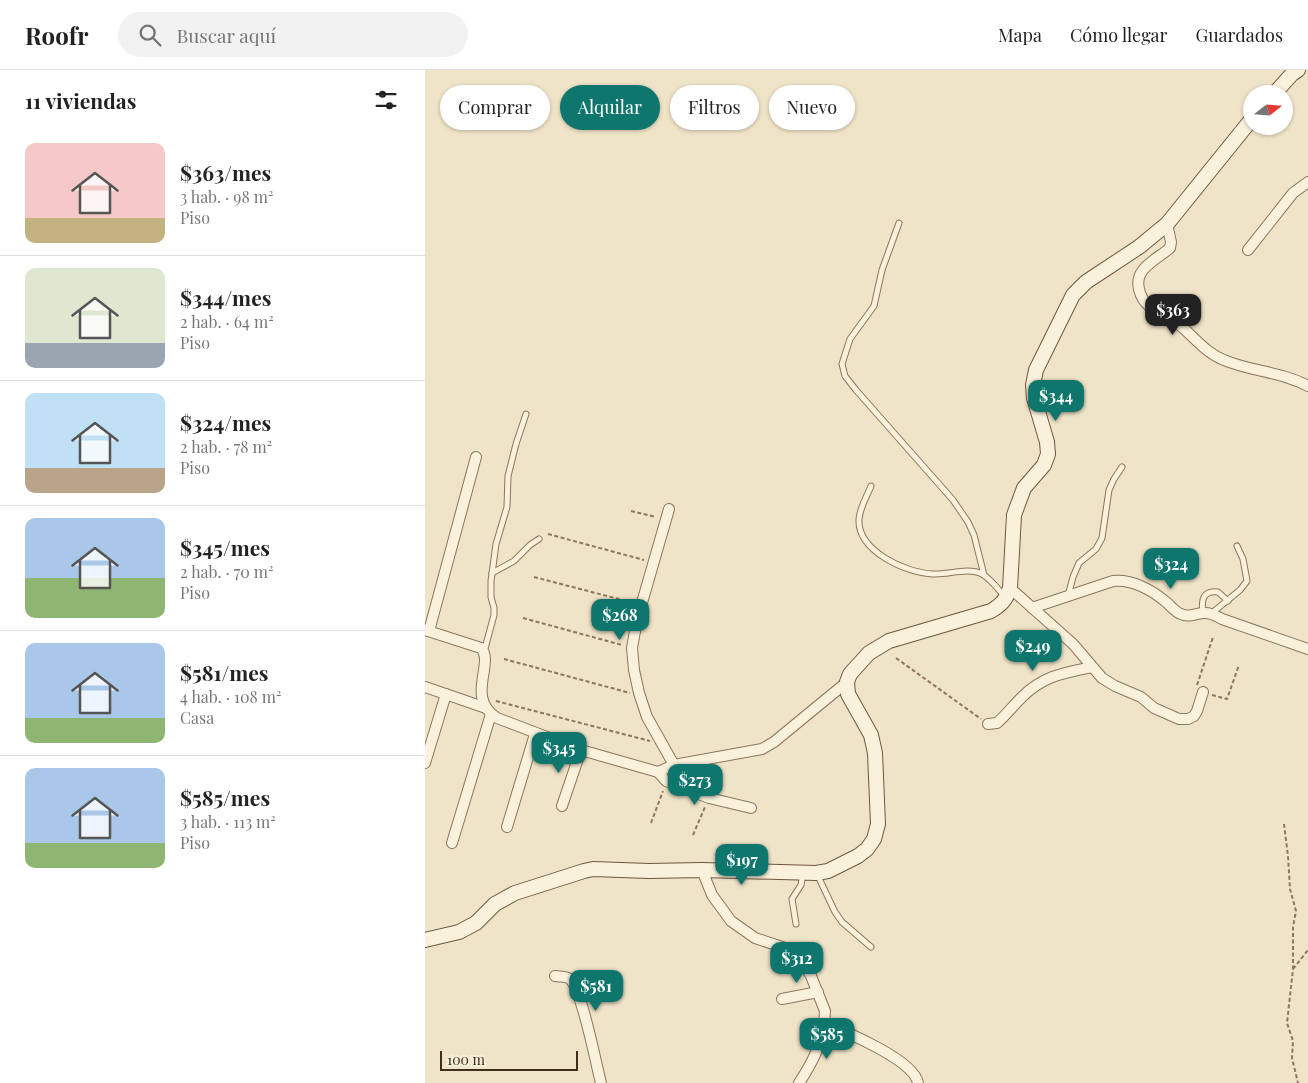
<!DOCTYPE html>
<html lang="es">
<meta charset="utf-8">
<style>
body{margin:0;font-family:"Playfair Display",serif;background:#f2f2f2;color:#222;height:100vh;display:flex;flex-direction:column;font-size:19px;white-space:nowrap}
*{box-sizing:border-box;margin:0}
p{font-size:16px;color:#767676}
.icon{flex:none;width:28px;height:28px;fill:none;stroke:currentColor;stroke-width:2;stroke-linecap:round;stroke-linejoin:round}
.map{position:relative;flex:1;overflow:hidden}
.side{display:flex;flex-direction:column;background:#fff;width:425px}
.side>*{flex:none}
.guide{position:absolute;left:15px;top:15px;width:475px;height:45px;display:flex;gap:10px}
.needle{width:32px;rotate:73deg}
.tools{position:absolute;left:818px;top:15px;display:grid;gap:10px}
.tools a{display:grid;place-items:center;width:50px;height:50px;border-radius:50%;background:#fff;box-shadow:0 1px 4px #0004;font-size:25px}
.scale{position:absolute;left:15px;bottom:12px;width:138px;box-sizing:border-box;padding-left:5px;border:2px solid #3d2e20;border-top:0;font-size:14px;line-height:18px;white-space:nowrap;color:#3d2e20;-webkit-text-stroke:4px #f7eed8;paint-order:stroke}
.price{position:absolute;translate:-50% -42px;padding:0 11px;border-radius:10px;background:#0f766e;color:#fff;font-size:16px;line-height:32px;filter:drop-shadow(0 1px 2px #0008)}
.price::after{content:'';position:absolute;left:50%;top:30px;width:15px;height:11px;margin-left:-8px;background:inherit;clip-path:polygon(0 0,100% 0,50% 100%)}
.price.selected{background:#222;color:#fff}
ul{padding:0;list-style:none}
li{display:flex;align-items:center;gap:15px;height:125px;padding:0 25px}
li+li{border-top:1px solid #e0e0e0}
li span{display:grid;place-items:center;flex:none;width:140px;height:100px;border-radius:10px;color:#555}
li>.icon{margin-inline-start:auto}
span .icon{width:60px;height:60px;fill:#fffc;stroke-width:1}
li b{font-size:21px}
h2{display:flex;justify-content:space-between;align-items:center;height:60px;padding:0 25px;font-size:21px}
.chip{padding:0 18px;border-radius:22px;background:#fff;box-shadow:0 1px 4px #0004;font-size:18px;line-height:45px}
.chip.selected{background:#0f766e;color:#fff}
header{display:flex;align-items:center;gap:30px;box-sizing:border-box;height:70px;padding:0 25px;background:#fff;border-bottom:1px solid #e0e0e0}
header strong{font-size:24px}
nav{display:flex;gap:28px;margin-inline-start:auto;font-size:18px}
.search{width:350px;height:45px;background:#f2f2f2;display:flex;align-items:center;gap:12px;box-sizing:border-box;padding:0 18px;border-radius:28px;color:#767676;font-size:19px}
main{display:flex;flex:1;min-height:0}
.map>svg:first-child{display:block}
</style>
<header>
<strong>Roofr</strong>
<div class="search"><svg class="icon" aria-label="search" viewBox="0 0 24 24"><circle cx="10" cy="10" r="6"/><path d="M15 15l6 6"/></svg>Buscar aquí</div>
<nav><a>Mapa</a><a>Cómo llegar</a><a>Guardados</a></nav>
</header>
<main>
<section class="side">
<h2>11 viviendas<svg class="icon" aria-label="filters" viewBox="0 0 24 24"><path d="M4 7h16M4 17h16"/><circle cx="9" cy="7" r="2"/><circle cx="15" cy="17" r="2"/></svg></h2>
<ul>
<li><span style="background:linear-gradient(#f6c9c9 75%,#c2b280 0)"><svg class="icon" aria-label="home" viewBox="0 0 24 24"><path d="M3 11l9-7 9 7M6 9v11h12V9"/></svg></span><div><b>$363/mes</b><p>3 hab. · 98 m²</p><p>Piso</p></div></li>
<li><span style="background:linear-gradient(#dfe7d0 75%,#9aa5b1 0)"><svg class="icon" aria-label="home" viewBox="0 0 24 24"><path d="M3 11l9-7 9 7M6 9v11h12V9"/></svg></span><div><b>$344/mes</b><p>2 hab. · 64 m²</p><p>Piso</p></div></li>
<li><span style="background:linear-gradient(#bfe0f5 75%,#b9a48a 0)"><svg class="icon" aria-label="home" viewBox="0 0 24 24"><path d="M3 11l9-7 9 7M6 9v11h12V9"/></svg></span><div><b>$324/mes</b><p>2 hab. · 78 m²</p><p>Piso</p></div></li>
<li><span style="background:linear-gradient(#a9c7e8 60%,#8fb573 0)"><svg class="icon" aria-label="home" viewBox="0 0 24 24"><path d="M3 11l9-7 9 7M6 9v11h12V9"/></svg></span><div><b>$345/mes</b><p>2 hab. · 70 m²</p><p>Piso</p></div></li>
<li><span style="background:linear-gradient(#a9c7e8 75%,#8fb573 0)"><svg class="icon" aria-label="home" viewBox="0 0 24 24"><path d="M3 11l9-7 9 7M6 9v11h12V9"/></svg></span><div><b>$581/mes</b><p>4 hab. · 108 m²</p><p>Casa</p></div></li>
<li><span style="background:linear-gradient(#a9c7e8 75%,#8fb573 0)"><svg class="icon" aria-label="home" viewBox="0 0 24 24"><path d="M3 11l9-7 9 7M6 9v11h12V9"/></svg></span><div><b>$585/mes</b><p>3 hab. · 113 m²</p><p>Piso</p></div></li>
</ul>
</section>
<div class="map">
<svg width="883" height="1013" viewBox="0 0 883 1013">
<rect width="100%" height="100%" fill="#f0e4c8"/>
<g fill="none" stroke-linecap="round" stroke-linejoin="round">
<!-- lane casing -->
<g stroke="#8d765c" stroke-width="7">
<g id="lane">
<path d="M474 153 457 200 449 236 425 269 417 294 420 306 431 320 528 430 543 452 549 465 559 505"/>
<path d="M446 416C442 426 435 437 434 449 432 481 481 503 508 504 523 505 543 497 557 504 566 509 573 519 579 526"/>
<path d="M67 503 89 491 105 475 114 469"/>
<path d="M643 526 648 507 654 493 671 479 677 468 684 420 689 409 697 397"/>
<path d="M778 543C776 530 778 520 793 522L803 531"/>
<path d="M787 543 815 520 822 511 818 489 812 476"/>
<path d="M59 582 69 545V538L66 527V511L71 474 82 437 83 406 91 374 101 344"/>
<path d="M392 804 410 842 417 852 446 877"/>
<path d="M371 854 367 829 376 815 378 804"/>
</g>
</g>
<!-- street casing -->
<g stroke="#8d765c" stroke-width="12">
<g id="street">
<path d="M742 154 746 172 745 178C737 185 725 191 718 200 709 211 714 228 725 237 731 242 741 245 748 250 766 262 778 282 799 290 827 302 855 301 883 316"/>
<path d="M823 180 868 123 883 112"/>
<path d="M244 439 212 550 207 578 209 600 214 623 222 647 249 695"/>
<path d="M585 518 648 574 677 608 690 616 716 627 729 638 754 649H763L769 646 772 641 778 622"/>
<path d="M607 538 688 511C707 509 727 520 741 532 746 536 750 542 756 544 764 548 771 543 779 543 786 542 791 546 797 549L883 579"/>
<path d="M0 560 56 578C70 593 40 628 72 648L156 680 233 702 249 695 337 679 349 672 422 612"/>
<path d="M4 561 51 387"/>
<path d="M0 617 61 638"/>
<path d="M563 654 572 653C581 645 588 636 597 627 618 606 638 603 667 597"/>
<path d="M0 693 21 624"/>
<path d="M233 702 241 711 284 728 326 738"/>
<path d="M137 736 156 680"/>
<path d="M82 757 110 664"/>
<path d="M27 773 66 644"/>
<path d="M277 800 287 825 306 851 330 868 360 878 378 892 386 906 400 941 399 954C420 961 489 990 493 1013"/>
<path d="M130 906C135 907 141 906 145 909 157 920 171 994 176 1013"/>
<path d="M357 929 393 922"/>
<path d="M374 1013C387 993 395 978 399 954"/>
</g>
</g>
<!-- secondary casing -->
<g stroke="#6f573f" stroke-width="16">
<g id="secondary">
<path d="M849 24 867 4 873 0"/>
<path d="M0 870 34 862 51 853 70 834 90 823 159 801 168 799 224 801 277 800 391 803 403 801 433 786 442 779 449 769 453 754 450 683 446 665 423 624 422 612 425 604 444 583 464 571 566 541C576 535 581 530 585 518L589 445 599 418 619 395 623 384 622 372 609 328 608 315 611 300 648 225 661 212 714 177 742 154 826 50"/>
</g>
</g>
<!-- path -->
<g stroke="#8d765c" stroke-width="2" stroke-dasharray="4 2.5" stroke-linecap="butt">
<path d="M206 441 231 447"/>
<path d="M123 464 219 490"/>
<path d="M109 507 209 533"/>
<path d="M98 548 197 575"/>
<path d="M471 588 556 649"/>
<path d="M79 589 205 623"/>
<path d="M772 615 788 567"/>
<path d="M787 625 802 629 814 595"/>
<path d="M71 631 225 671"/>
<path d="M226 753 238 721"/>
<path d="M859 754 863 786 865 819 871 841 868 857V899L862 953 868 971 867 988 873 1013"/>
<path d="M268 765 280 737"/>
<path d="M868 899 883 880"/>
</g>
<!-- lane -->
<use href="#lane" stroke="#faf1dc" stroke-width="5"/>
<!-- street -->
<use href="#street" stroke="#faf1dc" stroke-width="10"/>
<!-- secondary -->
<use href="#secondary" stroke="#faf1dc" stroke-width="14"/>
</g>
</svg>
<div class="tools">
<a><svg class="needle" viewBox="-14 -14 28 28"><path d="M0-13l5 13h-10z" fill="#e53935"/><path d="M0 13l5-13h-10z" fill="#767676"/></svg></a>
</div>
<div class="scale">100 m</div>
<b class="price selected" style="left:748px;top:266px">$363</b>
<b class="price" style="left:631px;top:352px">$344</b>
<b class="price" style="left:746px;top:520px">$324</b>
<b class="price" style="left:195px;top:571px">$268</b>
<b class="price" style="left:608px;top:602px">$249</b>
<b class="price" style="left:134px;top:704px">$345</b>
<b class="price" style="left:270px;top:736px">$273</b>
<b class="price" style="left:317px;top:816px">$197</b>
<b class="price" style="left:372px;top:914px">$312</b>
<b class="price" style="left:171px;top:942px">$581</b>
<b class="price" style="left:402px;top:990px">$585</b>
<div class="guide">
<a class="chip">Comprar</a>
<a class="chip selected">Alquilar</a>
<a class="chip">Filtros</a>
<a class="chip">Nuevo</a>
</div>
</div>
</main>
